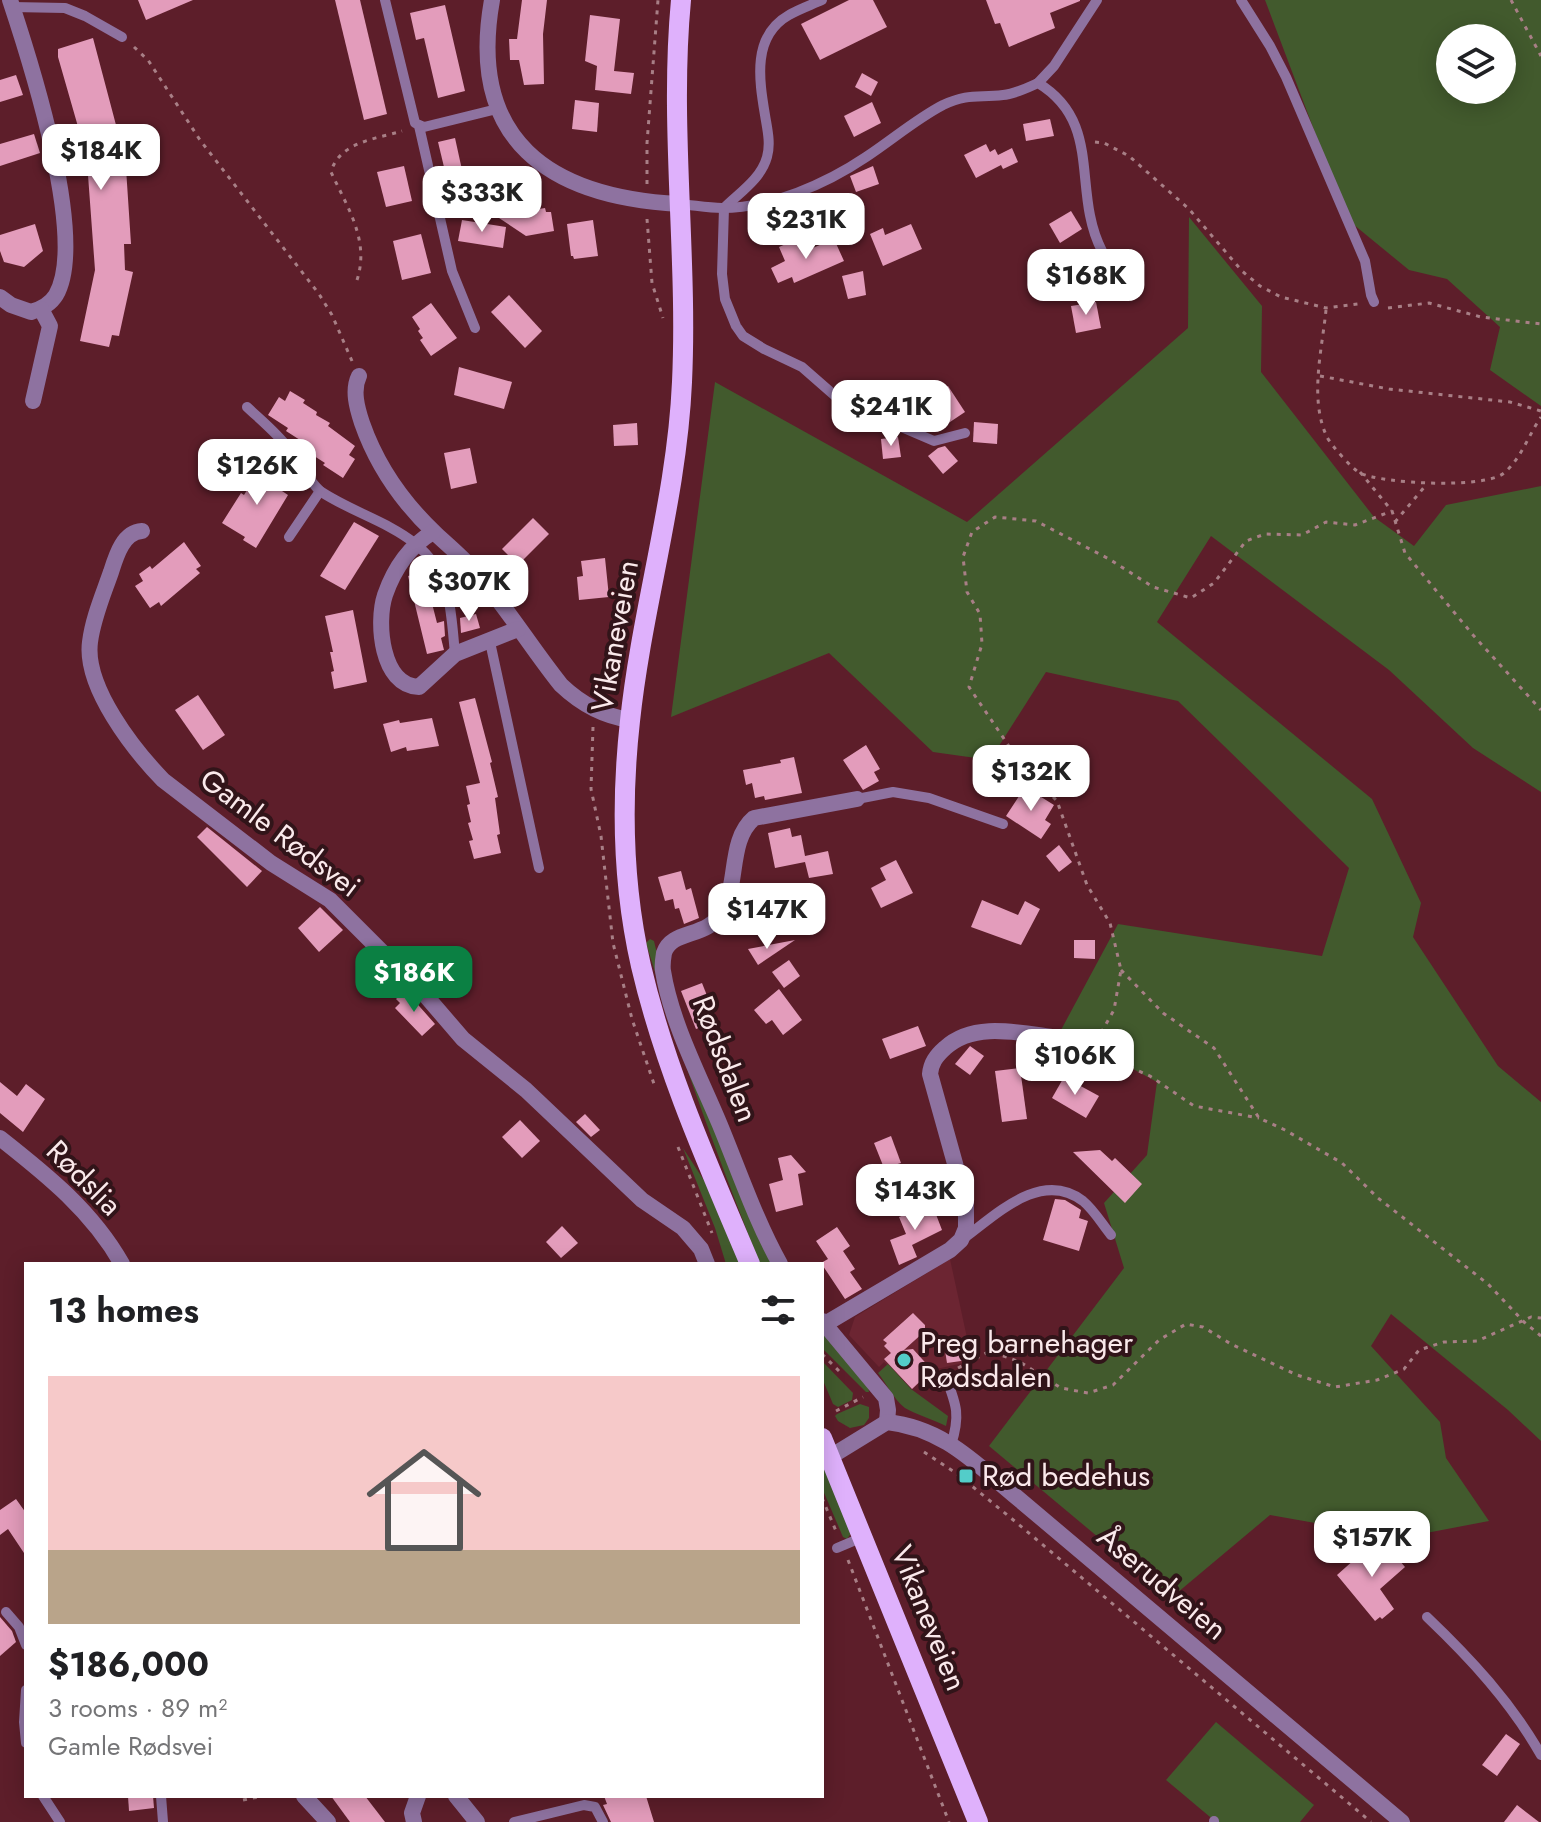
<!DOCTYPE html>
<meta charset="utf-8">
<style>
body{margin:0;font-family:Jost,sans-serif;background:#f2f2f2;color:#202124;height:100vh;display:flex;flex-direction:column;font-size:30px;white-space:nowrap}
*{box-sizing:border-box;margin:0}
p{font-size:26px;color:#757577}
.icon{flex:none;width:44px;height:44px;fill:none;stroke:currentColor;stroke-width:2;stroke-linecap:round;stroke-linejoin:round}
.map{position:relative;flex:1;overflow:hidden}
.drawer{position:absolute;left:24px;top:1262px;width:800px;height:536px;display:flex;flex-direction:column;background:#fff;border-radius:0px;box-shadow:0 4px 20px #0003}
.drawer>*{flex:none}
.fabs{position:absolute;left:1436px;top:24px;display:grid;gap:16px}
.fabs a{display:grid;place-items:center;width:80px;height:80px;border-radius:50%;background:#fff;box-shadow:0 4px 20px #0003;font-size:40px}
.price{position:absolute;translate:-50% -68px;padding:0 18px;border-radius:16px;background:#fff;color:#222;font-size:26px;line-height:52px;filter:drop-shadow(0 2px 4px #0008)}
.price::after{content:'';position:absolute;left:50%;top:48px;width:24px;height:18px;margin-left:-12px;background:inherit;clip-path:polygon(0 0,100% 0,50% 100%)}
.price.current{background:#0b8043;color:#fff}
ul{padding:0;list-style:none}
li{display:grid;align-content:center;gap:16px;height:424px;padding:0 24px}
li span{display:grid;place-items:center;height:248px;border-radius:0px;color:#555}
li>.icon{margin-inline-start:auto}
span .icon{width:144px;height:144px;fill:#fffc;stroke-width:1}
li b{font-size:34px}
h2{display:flex;justify-content:space-between;align-items:center;height:96px;padding:0 24px;font-size:34px}
.map>svg:first-child{display:block}
</style>
<div class="map">
<svg width="1541" height="1822" viewBox="0 0 1541 1822">
<rect width="100%" height="100%" fill="#5d1e2a"/>
<!-- built -->
<path fill="#6c2532" d="M950 1259 972 1361 932 1370 913 1389 884 1362 879 1367 849 1335 855 1317Z"/>
<!-- green -->
<g fill="#425a2d" fill-rule="evenodd">
<path d="M1265 0H1541V406L1490 370 1500 327 1447 279 1409 270 1348 220ZM1450 38H1502V90H1450Z"/>
<path d="M1189 217 1262 306 1261 372 1374 517 1414 546 1446 505 1541 486V792L1473 748 1389 670 1211 536 1157 622 1372 799 1421 903 1413 937 1498 1066 1541 1102V1441L1508 1410 1391 1314 1371 1346 1440 1422 1446 1458 1489 1521 1400 1538 1270 1515 1171 1598 989 1446 1124 1268 1104 1203 1147 1155 1157 1082 1061 1030 1118 924 1322 956 1349 868 1178 701 1046 672 990 760 933 752 829 653 671 717 715 382 967 522 1188 328Z"/>
<path d="M650 939 654 941 672 1017 773 1264H760C718 1158 679 1052 646 943Z"/>
<path d="M683 1148 705 1182 740 1264H726L715 1228Z"/>
<path d="M822 1330 868 1386 869 1392H866L822 1348Z"/>
<path d="M822 1361 853 1393 852 1400 838 1407 833 1404 822 1378Z"/>
<path d="M888 1364 911 1389 948 1416 946 1426C934 1420 915 1414 905 1408 894 1400 886 1383 878 1373Z"/>
<path d="M860 1404 869 1407V1418L864 1425 850 1428 838 1421 835 1416 837 1414Z"/>
<path d="M822 1463 852 1532 847 1539 843 1537 822 1488Z"/>
<path d="M1216 1722 1314 1805 1300 1822H1216L1166 1780Z"/>
</g>
<!-- building -->
<g fill="#e39cbb">
<path d="M138 0H193L146 20Z"/>
<path d="M335 0H360L387 114 364 120Z"/>
<path d="M522 0H547L543 34 544 84 524 85 519 60H510L509 39H517Z"/>
<path d="M849 0H873L887 27 820 60 801 24Z"/>
<path d="M986 0H1080V1L1050 13 1055 28 1009 47 1000 23 995 24Z"/>
<path d="M445 5 465 91 438 98 424 38 416 40 410 13Z"/>
<path d="M590 15 620 19 614 71 634 73 631 94 595 90 597 66 585 61Z"/>
<path d="M93 38 116 125 110 127 117 153H125L131 244H124L125 270 133 272 119 336 112 335 109 347 80 341 95 270 88 175 87 158 58 57V49Z"/>
<path d="M862 73 878 82 871 96 855 87Z"/>
<path d="M16 75 23 95 0 102V80Z"/>
<path d="M575 100 599 103 597 132 572 129Z"/>
<path d="M872 102 881 123 854 137 844 116Z"/>
<path d="M1050 119 1054 136 1026 141 1023 124Z"/>
<path d="M34 134 40 153 0 166V144Z"/>
<path d="M455 138 466 188 450 192 438 142Z"/>
<path d="M986 144 990 152 995 149 998 155 1012 148 1018 162 1003 169 1001 165 976 178 964 155Z"/>
<path d="M404 166 412 201 386 207 377 172Z"/>
<path d="M873 166 879 184 856 192 850 176Z"/>
<path d="M545 208 546 212H551L554 231 526 236 496 216Z"/>
<path d="M1071 211 1082 229 1060 243 1049 224Z"/>
<path d="M462 220 506 227 503 248 458 241Z"/>
<path d="M593 220 598 256 574 259 573 256H571L567 224Z"/>
<path d="M35 224 43 251 24 267 4 262 0 251V235Z"/>
<path d="M911 224 922 249 883 266 870 234 883 228 885 235Z"/>
<path d="M421 234 431 273 402 280 393 241Z"/>
<path d="M797 239 803 252 834 239 844 261 794 283 792 277 778 283 771 268 785 261 779 247Z"/>
<path d="M863 271 866 295 848 299 842 276Z"/>
<path d="M509 295 542 331 525 348 491 312Z"/>
<path d="M1096 302 1101 328 1076 333 1071 306Z"/>
<path d="M431 303 457 338 431 356 420 340 423 338 418 331 420 329 412 317Z"/>
<path d="M459 367 512 382 504 409 454 395Z"/>
<path d="M948 386 965 412 935 432 922 427 913 414V408Z"/>
<path d="M290 391 305 400 303 403 317 412 316 415 330 423 328 426 355 446 349 455 355 459 343 478 323 465 325 463 311 454 312 451 298 443 300 440 286 431 288 428 268 415 279 397 285 401Z"/>
<path d="M974 422 998 424 997 444 973 442Z"/>
<path d="M637 423 638 445 614 446 613 425Z"/>
<path d="M898 437 901 457 883 459 881 439Z"/>
<path d="M945 446 958 461 943 474 928 456 938 448Z"/>
<path d="M470 448 477 483 451 489 444 453Z"/>
<path d="M262 465 286 480 282 491 288 495 256 548 243 540 245 537 222 523 241 493 244 495Z"/>
<path d="M533 518 549 534 518 565 502 549Z"/>
<path d="M354 522 379 536 345 590 320 576Z"/>
<path d="M184 542 201 566 196 569 200 573 161 606 159 602 150 608 135 586 143 581 139 574 150 566 152 569Z"/>
<path d="M605 558 609 597 579 600 577 577 583 576 581 561Z"/>
<path d="M424 572 437 623 444 621 445 636 441 638 444 650 427 654 408 576Z"/>
<path d="M353 610 367 682 334 689 331 672 334 671 330 652H333L325 616Z"/>
<path d="M476 614 480 628 461 633 460 618Z"/>
<path d="M198 695 225 735 203 750 175 710Z"/>
<path d="M475 698 492 762 490 763 498 797 495 798 500 834 497 835 501 853 474 859 469 841 473 840 468 823 471 822 467 805 470 804 466 786 480 783 459 702Z"/>
<path d="M432 718 439 746 407 751 406 747 391 752 383 724 399 720 400 723Z"/>
<path d="M866 745 880 769 874 772 879 781 863 790 843 760Z"/>
<path d="M794 757 802 793 765 800 764 796 755 798 752 783 746 785 743 770 781 763 780 760Z"/>
<path d="M1025 787 1054 805 1045 820 1051 824 1041 839 1006 816Z"/>
<path d="M207 827 262 871 247 887 197 837Z"/>
<path d="M790 828 792 837 801 835 805 856 828 851 833 874 809 878 805 862 775 868 768 833Z"/>
<path d="M1059 845 1072 862 1059 872 1046 856Z"/>
<path d="M896 860 913 893 881 908 871 888 886 880 880 868Z"/>
<path d="M681 871 686 890 691 888 699 918 684 924 679 908 675 909 673 899 665 901 658 877Z"/>
<path d="M982 900 1018 915 1025 901 1040 909 1021 945 971 927Z"/>
<path d="M320 907 343 930 319 952 298 928Z"/>
<path d="M795 940 758 965 748 949Z"/>
<path d="M1074 940H1095V959L1074 958Z"/>
<path d="M789 960 800 976 784 988 772 972Z"/>
<path d="M702 983 717 1021 696 1029 681 991Z"/>
<path d="M779 989 802 1020 783 1035 772 1020 766 1024 754 1010Z"/>
<path d="M405 990 435 1024 422 1036 395 1008 400 1003 396 999Z"/>
<path d="M918 1026 926 1046 890 1059 882 1039Z"/>
<path d="M970 1046 984 1056 970 1075 955 1064Z"/>
<path d="M1020 1068 1027 1119 1002 1122 995 1071Z"/>
<path d="M1064 1077 1099 1096 1086 1118 1052 1098Z"/>
<path d="M0 1082 17 1096 26 1084 45 1099 23 1132 0 1113Z"/>
<path d="M585 1114 600 1130 591 1137 576 1122Z"/>
<path d="M520 1120 540 1141 522 1158 502 1137Z"/>
<path d="M891 1136 901 1163 884 1168 874 1143Z"/>
<path d="M1100 1150 1112 1161 1115 1158 1142 1184 1125 1203 1073 1152Z"/>
<path d="M791 1155 806 1172 798 1174 803 1205 776 1212 769 1184 783 1180 778 1158Z"/>
<path d="M1055 1199 1065 1200 1078 1208 1081 1210 1079 1218 1088 1221 1079 1251 1043 1240Z"/>
<path d="M932 1204 942 1230 912 1245 917 1257 899 1265 890 1240 906 1234 899 1217Z"/>
<path d="M562 1226 578 1243 561 1258 546 1242Z"/>
<path d="M837 1227 850 1246 843 1251 855 1269 850 1272 862 1289 845 1299 821 1263 828 1259 816 1241Z"/>
<path d="M913 1313 925 1325V1331L904 1350 913 1349 932 1370 912 1389 884 1359 891 1353 884 1346 887 1343 883 1340Z"/>
<path d="M965 1341 968 1360 947 1363 944 1344Z"/>
<path d="M16 1499 26 1513V1556L8 1529 0 1535V1510Z"/>
<path d="M1383 1541 1405 1567 1380 1589 1394 1609 1382 1619 1380 1617 1375 1621 1337 1575 1355 1559 1358 1562Z"/>
<path d="M0 1617 12 1631 16 1642 0 1656Z"/>
<path d="M1506 1734 1520 1744 1497 1776 1482 1765Z"/>
<path d="M128 1796H153L154 1808 129 1811Z"/>
<path d="M331 1796H365L385 1822H350Z"/>
<path d="M604 1796H646L654 1822H611L603 1805 607 1804Z"/>
<path d="M1517 1805 1539 1822H1504Z"/>
</g>
<g fill="none" stroke-linecap="round" stroke-linejoin="round">
<!-- path -->
<g stroke="#a87f86" stroke-width="3" stroke-dasharray="4 6" stroke-linecap="butt">
<path d="M1511 0 1541 56"/>
<path d="M134 47 148 60 200 140 319 294 332 315 352 361"/>
<path d="M1095 142 1104 143 1129 156 1189 209 1242 271 1260 286 1281 297 1326 308 1358 304"/>
<path d="M647 184V143L658 0"/>
<path d="M647 219 652 283 663 318"/>
<path d="M357 280C370 240 347 207 331 172 339 142 376 139 402 131"/>
<path d="M1388 308 1429 303 1481 317 1541 324"/>
<path d="M1326 310C1322 350 1309 399 1327 437 1331 445 1352 469 1360 473 1383 484 1485 489 1504 473 1521 459 1529 434 1541 417"/>
<path d="M1320 376 1389 389 1510 402 1541 411"/>
<path d="M1360 472 1392 511 1405 553 1473 635 1541 710"/>
<path d="M1395 522 1426 485"/>
<path d="M603 693 618 656"/>
<path d="M593 727 591 789 601 836 613 943 632 1019 655 1087"/>
<path d="M1121 970 1163 1013 1214 1048 1259 1118 1285 1130 1342 1163 1378 1198 1488 1284 1524 1322 1541 1336"/>
<path d="M1075 1043 1098 1038 1114 1010 1121 970 1110 923 1087 885 1057 801 1019 761 969 687 982 644 980 614 967 592 963 557 972 532 995 517 1036 521 1109 559 1153 587 1191 598 1214 583 1246 541 1265 534 1302 535 1326 522 1355 525 1392 511"/>
<path d="M1075 1043 1150 1076 1194 1106 1259 1118"/>
<path d="M678 1147 712 1233"/>
<path d="M822 1354 840 1372"/>
<path d="M958 1368 990 1351 1020 1362 1061 1388 1088 1393 1113 1385 1159 1340 1186 1324 1203 1327 1231 1344 1297 1375 1335 1387 1377 1380 1404 1369 1419 1350 1444 1342 1477 1341 1531 1317 1541 1318"/>
<path d="M836 1411 863 1397"/>
<path d="M924 1452 956 1473 1017 1523 1371 1822"/>
<path d="M822 1498 836 1531"/>
<path d="M848 1560 949 1822"/>
<path d="M243 1800 264 1796"/>
</g>
<!-- service -->
<g stroke="#8e72a0" stroke-width="10">
<path d="M385 0 415 123 424 127 497 109"/>
<path d="M822 0C811 5 799 9 789 15 752 36 759 79 765 115 767 128 771 143 767 157 761 179 739 193 724 208L722 274 725 299 736 326 743 336 764 349 802 367 850 409 872 423 880 426H899L934 441 965 433"/>
<path d="M1241 0 1270 46 1286 77 1365 261 1371 295 1374 302"/>
<path d="M12 7 65 8 85 16 122 37"/>
<path d="M1038 83 1054 66 1097 0"/>
<path d="M419 126 452 271 475 328"/>
<path d="M679 204C693 205 708 208 722 208 771 208 826 184 866 157 892 140 916 119 943 105 969 93 978 98 1003 95 1015 94 1027 88 1038 83 1104 123 1071 191 1102 251"/>
<path d="M247 407C262 421 277 433 289 449 300 463 307 479 320 491 368 523 429 529 447 592 452 612 453 634 455 654"/>
<path d="M289 537 320 491"/>
<path d="M490 642 539 868"/>
<path d="M857 799 893 792 929 798 1003 824"/>
<path d="M963 1239C996 1215 1041 1169 1083 1201 1094 1210 1102 1224 1111 1235"/>
<path d="M945 1375C956 1404 961 1414 951 1445"/>
<path d="M837 1548 863 1537"/>
<path d="M6 1612 19 1627 26 1645"/>
<path d="M1427 1617C1470 1658 1511 1702 1541 1755"/>
<path d="M26 1690 24 1722 26 1743"/>
<path d="M43 1796 60 1822"/>
<path d="M161 1796 163 1822"/>
<path d="M514 1822 584 1805 595 1807 603 1822"/>
<path d="M1214 1822V1821"/>
</g>
<!-- minor -->
<g stroke="#8e72a0" stroke-width="16">
<path d="M492 0C467 140 549 197 679 204"/>
<path d="M0 297 11 305 31 312C41 309 50 305 56 295 88 240 30 60 10 0"/>
<path d="M359 376C352 390 357 408 362 423 377 466 403 503 436 534 451 548 467 561 480 577 509 611 533 650 561 685 581 704 602 716 630 720"/>
<path d="M33 401 50 326 41 309"/>
<path d="M142 531C123 532 116 556 111 572 103 595 93 618 90 642 84 687 134 750 163 780L271 863 330 900 426 996 463 1039 526 1090 642 1200 683 1228 701 1249 707 1264"/>
<path d="M433 532C410 546 394 569 385 595 376 622 381 686 419 687L455 654 518 629"/>
<path d="M0 1138C47 1175 92 1211 122 1264"/>
<path d="M780 1264C756 1221 739 1171 720 1125 700 1077 671 1022 663 971 662 965 663 959 664 953 672 928 709 940 724 909 738 881 729 839 754 818L857 799"/>
<path d="M822 1321 886 1398 888 1410 887 1422"/>
<path d="M825 1324 950 1250 961 1240 966 1228V1203L930 1074C931 1063 936 1056 945 1048 975 1020 1023 1034 1060 1038"/>
<path d="M304 1796 328 1822"/>
<path d="M456 1796 477 1822"/>
<path d="M414 1822 412 1813 418 1796"/>
</g>
<!-- tertiary -->
<path stroke="#8e72a0" stroke-width="16" d="M830 1457 887 1422C942 1428 973 1461 1014 1495L1402 1822"/>
<!-- primary -->
<g stroke="#dfb1fc" stroke-width="20">
<path d="M681 0C669 127 688 255 682 382 677 497 642 607 630 721 621 802 623 887 641 966 665 1069 709 1167 750 1264"/>
<path d="M822 1438 978 1822"/>
</g>
</g>
<!-- markers -->
<g fill="#53cdc9" stroke="#311419" stroke-width="3">
<circle cx="904" cy="1360" r="8"/>
<rect x="958" y="1468" width="16" height="16" rx="4"/>
</g>
<g text-anchor="middle" stroke-width="8" stroke-linejoin="round" paint-order="stroke">
<!-- street labels -->
<g font-size="30" fill="#fae9eb" stroke="#311419">
<text transform="translate(615 636) rotate(-80)" y="10">Vikaneveien</text>
<text transform="translate(280 833) rotate(37)" y="10">Gamle Rødsvei</text>
<text transform="translate(725 1059) rotate(69)" y="10">Rødsdalen</text>
<text transform="translate(84 1178) rotate(45)" y="10">Rødslia</text>
<text transform="translate(1162 1583) rotate(40)" y="10">Åserudveien</text>
<text transform="translate(929 1618) rotate(68)" y="10">Vikaneveien</text>
</g>
<!-- poi labels -->
<g font-size="30" fill="#fae9eb" stroke="#311419" text-anchor="start">
<text x="920" y="1353">Preg barnehager<tspan x="920" dy="34">Rødsdalen</tspan></text>
<text x="982" y="1486">Rød bedehus</text>
</g>
</g>
</svg>
<div class="fabs">
<a><svg class="icon" aria-label="layers" viewBox="0 0 24 24"><path d="M12 4l9 5-9 5-9-5zM3 14l9 5 9-5"/></svg></a>
</div>
<b class="price" style="left:101px;top:192px">$184K</b>
<b class="price" style="left:482px;top:234px">$333K</b>
<b class="price" style="left:806px;top:261px">$231K</b>
<b class="price" style="left:1086px;top:317px">$168K</b>
<b class="price" style="left:891px;top:448px">$241K</b>
<b class="price" style="left:257px;top:507px">$126K</b>
<b class="price" style="left:469px;top:623px">$307K</b>
<b class="price" style="left:1031px;top:813px">$132K</b>
<b class="price" style="left:767px;top:951px">$147K</b>
<b class="price current" style="left:414px;top:1014px">$186K</b>
<b class="price" style="left:1075px;top:1097px">$106K</b>
<b class="price" style="left:915px;top:1232px">$143K</b>
<b class="price" style="left:1372px;top:1579px">$157K</b>
<section class="drawer">
<h2>13 homes<svg class="icon" aria-label="filters" viewBox="0 0 24 24"><path d="M4 7h16M4 17h16"/><circle cx="9" cy="7" r="2"/><circle cx="15" cy="17" r="2"/></svg></h2>
<ul>
<li><span style="background:linear-gradient(#f6c9c9 70%,#b9a48a 0)"><svg class="icon" aria-label="home" viewBox="0 0 24 24"><path d="M3 11l9-7 9 7M6 9v11h12V9"/></svg></span><div><b>$186,000</b><p>3 rooms · 89 m²</p><p>Gamle Rødsvei</p></div></li>
</ul>
</section>
</div>
